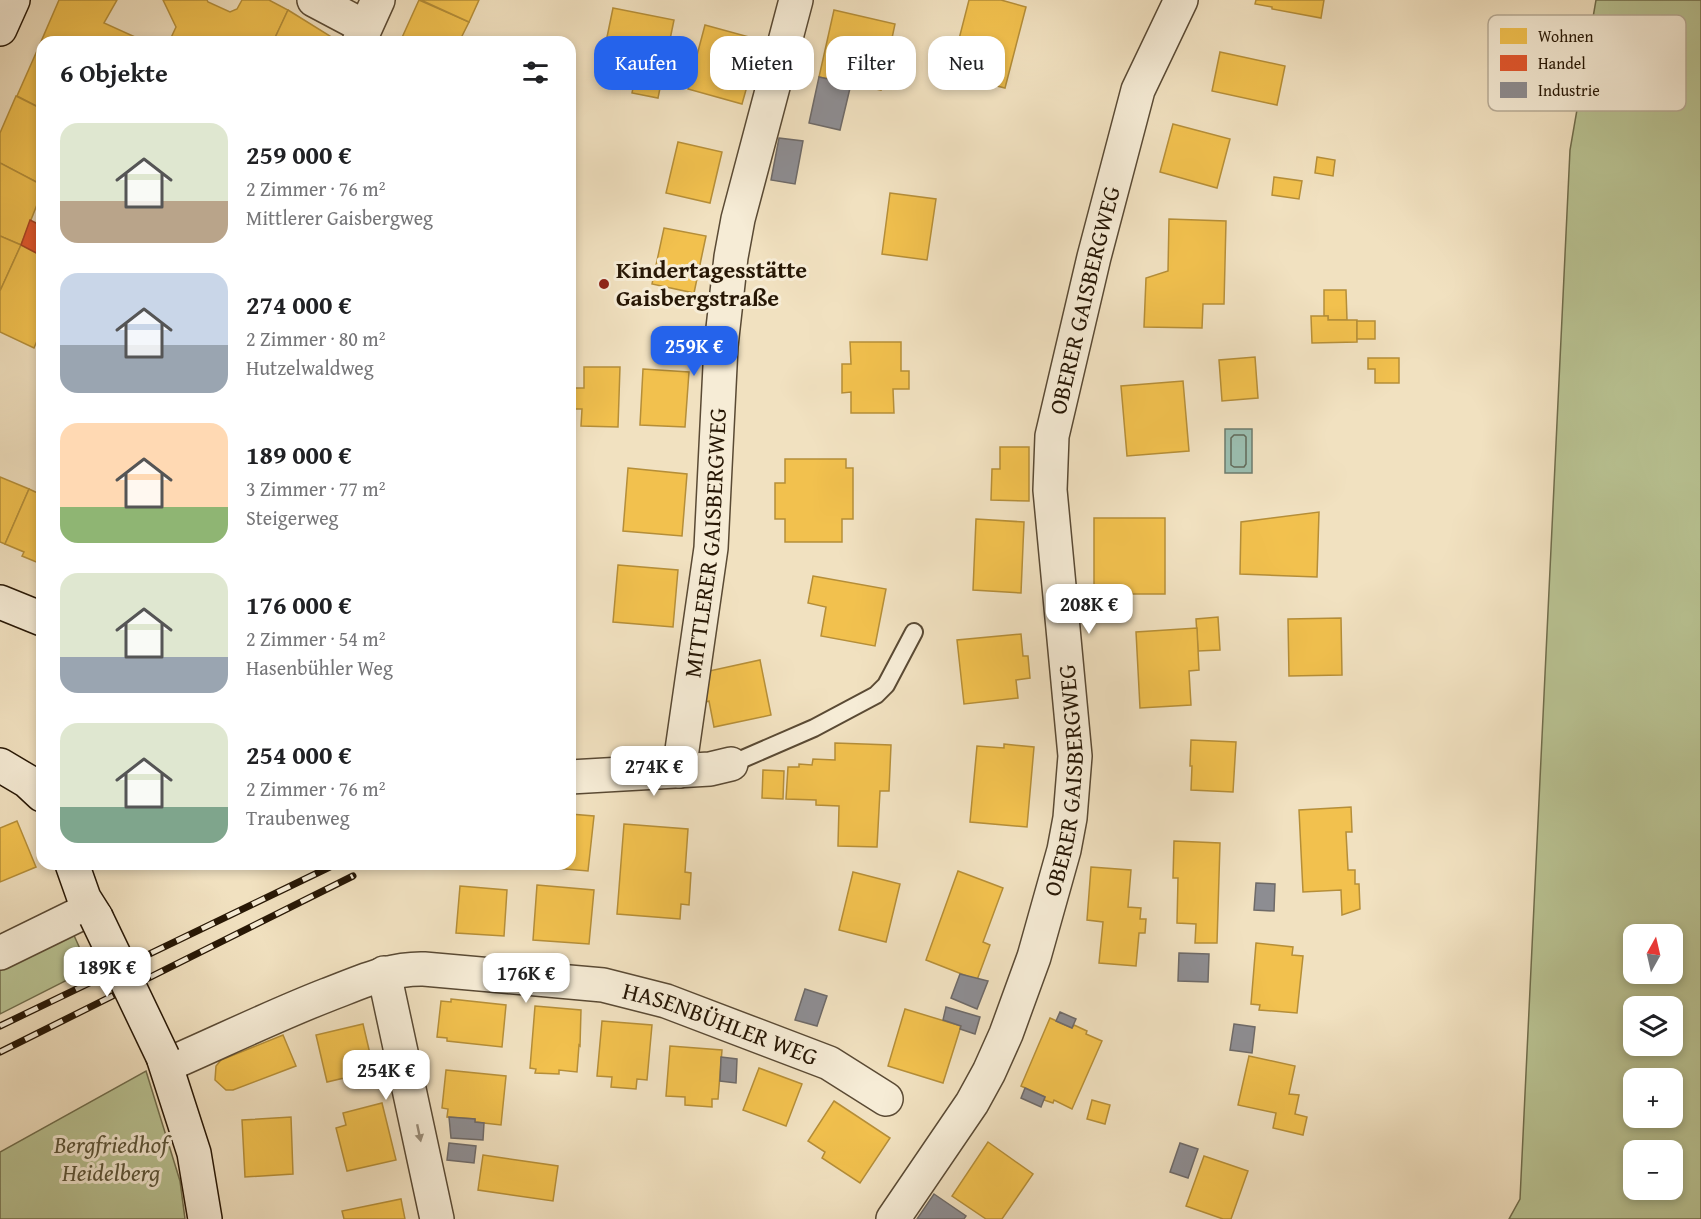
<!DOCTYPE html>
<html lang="de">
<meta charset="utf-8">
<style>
body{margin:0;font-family:"Gentium Book Plus",serif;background:#f2f2f2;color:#202124;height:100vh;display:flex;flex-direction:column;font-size:22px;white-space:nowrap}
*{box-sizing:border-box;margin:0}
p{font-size:20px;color:#757577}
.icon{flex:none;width:33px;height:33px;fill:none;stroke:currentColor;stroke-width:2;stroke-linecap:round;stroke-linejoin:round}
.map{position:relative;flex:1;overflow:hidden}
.details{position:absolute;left:36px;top:36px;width:540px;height:834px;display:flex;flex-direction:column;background:#fff;border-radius:18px;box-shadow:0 3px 9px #0003}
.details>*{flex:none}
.hud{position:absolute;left:594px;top:36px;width:570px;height:54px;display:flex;gap:12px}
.needle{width:39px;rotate:8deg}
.fabs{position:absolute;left:1623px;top:924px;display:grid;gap:12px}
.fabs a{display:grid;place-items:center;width:60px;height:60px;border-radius:12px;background:#fff;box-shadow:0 3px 9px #0003;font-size:30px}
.price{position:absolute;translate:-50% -51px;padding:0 14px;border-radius:12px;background:#fff;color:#222;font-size:20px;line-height:39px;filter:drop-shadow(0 2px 3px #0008)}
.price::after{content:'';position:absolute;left:50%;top:36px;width:18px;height:14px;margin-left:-9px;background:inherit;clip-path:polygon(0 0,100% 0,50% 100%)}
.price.selected{background:#2563eb;color:#fff}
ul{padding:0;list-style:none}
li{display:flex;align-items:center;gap:18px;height:150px;padding:0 24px}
li span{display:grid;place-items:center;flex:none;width:168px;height:120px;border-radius:18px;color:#555}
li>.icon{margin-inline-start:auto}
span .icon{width:72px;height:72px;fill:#fffc;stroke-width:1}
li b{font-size:26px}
h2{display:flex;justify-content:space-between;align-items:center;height:72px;padding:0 24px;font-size:26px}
.tag{padding:0 21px;border-radius:18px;background:#fff;box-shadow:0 3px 9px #0003;font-size:21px;line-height:54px}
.tag.selected{background:#2563eb;color:#fff}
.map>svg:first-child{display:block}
</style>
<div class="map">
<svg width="1701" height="1219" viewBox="0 0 1701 1219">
<rect width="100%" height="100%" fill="#f1e1c0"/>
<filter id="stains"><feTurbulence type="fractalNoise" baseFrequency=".00333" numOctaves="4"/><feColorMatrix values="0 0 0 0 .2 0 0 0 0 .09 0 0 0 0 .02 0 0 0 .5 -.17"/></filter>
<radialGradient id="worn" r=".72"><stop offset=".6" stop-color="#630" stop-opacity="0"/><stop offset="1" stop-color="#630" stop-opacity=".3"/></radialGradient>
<!-- green -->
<g fill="#b9c393" stroke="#706d4c" stroke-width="1.5" fill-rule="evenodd">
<path d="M1596 0H1701V1219H1509L1520 1199 1570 150ZM1634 934H1672V974H1634ZM1672 1006V1046H1634V1006ZM1634 1078H1672V1118H1634ZM1634 1150H1672V1190H1634Z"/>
<path d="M68 922 89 969 0 1014V954Z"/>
<path d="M146 1071 180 1181 185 1219H0V1152Z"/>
</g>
<!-- water -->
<rect fill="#9bbeb0" stroke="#6d7b6c" stroke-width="1.5" x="1225" y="429" width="27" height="44"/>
<!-- homes -->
<g fill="#f2c14e" stroke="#b58e38" stroke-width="1.5">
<path d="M59 0H117L104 23 146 42H42V45L40 44Z"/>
<path d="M163 0H207L208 2 230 12 237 9 242 0H269L288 10 273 42H169L176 27Z"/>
<path d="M419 0 469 22 459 42H400Z"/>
<path d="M421 0H479L469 22Z"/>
<path d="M969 0H1001L1026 7 1005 88 950 74Z"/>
<path d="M1256 0H1324L1321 18 1272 9V7L1255 4Z"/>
<path d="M613 8 674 20 658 98 632 93 635 78 622 75 620 81 602 77 604 72 600 71Z"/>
<path d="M288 10 330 36 328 42H273Z"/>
<path d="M834 10 895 24 881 90 819 77Z"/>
<path d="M705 25 760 40 742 104 688 89Z"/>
<path d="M40 44 42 45V109L17 96Z"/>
<path d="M1220 52 1285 66 1277 105 1212 91Z"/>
<path d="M16 96 42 109V185L0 163V133Z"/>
<path d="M1173 124 1230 139 1217 188 1160 172Z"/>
<path d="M678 142 722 152 710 203 666 193Z"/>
<path d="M1317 157 1335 160 1333 176 1315 173Z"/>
<path d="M0 163 42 185V192L21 245 0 236Z"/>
<path d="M1274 177 1302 181 1299 199 1272 195Z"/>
<path d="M890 193 936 199 927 260 882 254Z"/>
<path d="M1169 219 1226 221 1224 304H1203L1202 328 1144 327 1146 278 1168 271Z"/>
<path d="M664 228 706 236 694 293 652 284Z"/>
<path d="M0 236 21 245 0 291Z"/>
<path d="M21 245 42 256V329L34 348 0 332V291Z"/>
<path d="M1324 290H1346L1347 320H1328V316H1324Z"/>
<path d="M1311 316H1328V320H1357V342L1312 343Z"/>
<rect x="1357" y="321" width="18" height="18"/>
<path d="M850 342H901V371H909V389H893L894 413H851V392L842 393V364H851Z"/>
<path d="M1255 357 1258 398 1222 401 1219 360Z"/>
<path d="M1368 358H1399V383H1375V369H1368Z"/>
<path d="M584 367H620L618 427 581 426 582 409H571L572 388H584Z"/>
<path d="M643 369 689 372 685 427 640 425Z"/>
<path d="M1183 381 1189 451 1127 456 1121 386Z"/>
<path d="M1000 447H1029V501L991 500 992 469H1000Z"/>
<path d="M785 459H846V468H853V519H842V542H785V519H775V483H785Z"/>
<path d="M628 468 687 474 682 536 623 531Z"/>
<path d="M0 477 29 489 5 544 0 542Z"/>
<path d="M29 489 42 495 41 564 22 556 24 552 5 544Z"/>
<path d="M1319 512 1317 577 1240 574 1241 522Z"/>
<rect x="1094" y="518" width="71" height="76"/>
<path d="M976 519 1024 522 1021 593 973 590Z"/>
<path d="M618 565 678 570 673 627 613 622Z"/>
<path d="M813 576 886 589 875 646 821 636 826 607 808 603Z"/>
<path d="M1218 617 1220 650 1198 651 1196 619Z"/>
<path d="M1341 618 1342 675 1289 676 1288 619Z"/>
<path d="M1197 628 1199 670 1189 671 1191 705 1140 708 1136 632Z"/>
<path d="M1021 634 1023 656H1028L1030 678 1016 680 1018 698 964 704 957 640Z"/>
<path d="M760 660 771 715 714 727 709 701 706 702 700 673Z"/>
<path d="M1191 740 1236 742 1233 792 1191 790 1192 766H1190Z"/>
<path d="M835 743 891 745 889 791H880L877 847 838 846 839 806 816 805V800L786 799 788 767H799V764L812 765 813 759 835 760Z"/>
<path d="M1004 744 1034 747 1027 827 970 822 977 746 1004 748Z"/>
<path d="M763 770 784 771 783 799 762 798Z"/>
<path d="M1351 807 1352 832H1346L1348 870H1355V884H1359L1360 909 1342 915 1341 890 1303 892 1299 810Z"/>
<path d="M570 814 594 816 588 871 530 866V864H570Z"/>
<path d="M17 821 36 867 0 882V828Z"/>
<path d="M624 824 688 829 685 872 691 873 689 905 681 904 680 919 617 914Z"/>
<path d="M1174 841 1220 843 1217 943H1195L1196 924 1177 923 1178 878H1173Z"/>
<path d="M1091 867 1131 870 1128 907 1141 908 1140 919H1146L1145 933H1139L1136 966 1099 963 1103 922 1087 920Z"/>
<path d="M958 871 1003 888 983 942 990 945 977 980 926 960Z"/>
<path d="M853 872 900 884 886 942 839 930Z"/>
<path d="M537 885 594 890 589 944 533 940Z"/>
<path d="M460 886 507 890 504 936 456 933Z"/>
<path d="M1256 943 1293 947 1292 955 1303 956 1297 1013 1259 1010 1260 1005 1251 1004Z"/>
<path d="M451 999 506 1005 502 1047 447 1041V1038L437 1037 441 1001 451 1002Z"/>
<path d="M535 1006 581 1010 580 1046 579 1045 577 1072 559 1070V1074L535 1073 536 1069 530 1068Z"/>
<path d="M905 1009 961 1026 943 1083 888 1066Z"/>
<path d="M1050 1018 1072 1028 1074 1025 1087 1031 1086 1034 1102 1041 1072 1109 1054 1100 1053 1103 1044 1100 1045 1097 1021 1086Z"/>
<path d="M602 1021 652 1025 647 1080 637 1079 636 1089 611 1087 612 1077 597 1076Z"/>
<path d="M363 1024 374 1071 327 1082 316 1035Z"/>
<path d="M283 1035 296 1066 233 1090H226L215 1080 216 1066 221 1060Z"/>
<path d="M670 1046 722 1050 718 1099H712V1107L685 1105V1097L666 1096Z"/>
<path d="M1249 1056 1295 1066 1289 1094 1299 1095 1295 1114 1307 1117 1303 1135 1273 1128 1276 1113 1238 1105Z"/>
<path d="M759 1068 802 1084 786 1126 743 1110Z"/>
<path d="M446 1070 506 1076 501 1125 475 1122V1119L447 1117 448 1109 442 1108Z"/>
<path d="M1092 1100 1110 1105 1105 1124 1087 1119Z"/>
<path d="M834 1101 890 1138 860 1183 822 1158 825 1152 808 1141Z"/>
<path d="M382 1103 396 1160 347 1171 336 1128 346 1125 343 1113Z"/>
<path d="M291 1117 293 1174 245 1177 242 1120Z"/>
<path d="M988 1142 1033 1174 1002 1219H986L952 1196Z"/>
<path d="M483 1155 558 1166 553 1201 478 1190Z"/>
<path d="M1204 1156 1248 1171 1231 1219H1223L1186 1206Z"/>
<path d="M401 1199 405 1219H344L342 1211Z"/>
</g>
<!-- shops -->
<path fill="#e4572e" stroke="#ab4422" stroke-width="1.5" d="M30 220 42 226V256L21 245Z"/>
<!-- industry -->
<g fill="#8d8d92" stroke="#6e6a68" stroke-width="1.5">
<path d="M819 77 851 84 840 130 809 123Z"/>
<path d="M779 138 803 141 795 184 771 180Z"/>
<path d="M1256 883 1275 884 1274 911 1254 910Z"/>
<path d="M1179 953 1209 954 1208 982 1178 981Z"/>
<path d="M960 974 988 981 977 1009 951 998Z"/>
<path d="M805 989 827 996 817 1026 795 1020Z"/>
<path d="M946 1007 980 1017 975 1034 960 1029 961 1026 943 1020Z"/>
<path d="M1060 1012 1076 1019 1072 1028 1056 1021Z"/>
<path d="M1234 1024 1255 1027 1252 1053 1230 1050Z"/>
<path d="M721 1057 737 1059 736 1083 720 1081Z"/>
<path d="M1025 1088 1045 1097 1041 1107 1021 1098Z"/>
<path d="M449 1117 475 1119V1122L484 1123 483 1140 451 1138Z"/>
<path d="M449 1143 476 1146 474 1163 447 1160Z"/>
<path d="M1180 1143 1198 1149 1188 1178 1170 1172Z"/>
<path d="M934 1194 966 1216 964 1219H917Z"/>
</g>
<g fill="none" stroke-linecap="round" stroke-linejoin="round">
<!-- shore -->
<path stroke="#616a5a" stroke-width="1.5" d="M1234 435H1244L1246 437V464L1244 467H1234L1231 465V438Z"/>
<!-- lane casing -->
<g stroke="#5a4a34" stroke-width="20">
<path id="lane" d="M731 764 814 728 876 695 886 685 914 632"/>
</g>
<!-- street casing -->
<g stroke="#5a4a34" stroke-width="36">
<g id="street">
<path d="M314 0 365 27"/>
<path d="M359 42 378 0"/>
<path id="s1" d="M679 771 711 548 721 346 731 257 738 219 796 0"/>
<path d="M570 777 710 769 731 764"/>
<path d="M0 953 90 909"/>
<path d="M384 973 437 1219"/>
<path id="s2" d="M167 1065C220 1042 273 1016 327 995 359 983 389 968 424 969L603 985 666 1001 829 1063 886 1099"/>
<path id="s3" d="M893 1219 972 1103 989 1072 1006 1034 1034 957 1064 850 1070 818 1075 756 1050 490 1052 436 1094 257 1138 90 1181 0"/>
</g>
</g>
<!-- secondary casing -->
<g stroke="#271705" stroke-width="36">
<g id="secondary">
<path d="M0 29 13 0"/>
<path d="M0 602 42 619"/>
<path d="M0 765 27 781 42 795"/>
<path d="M72 864 84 898 96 917"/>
<path d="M163 1057 194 1153 205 1219"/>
</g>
</g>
<!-- lane -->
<use href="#lane" stroke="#f6ecd6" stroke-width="16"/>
<!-- street -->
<use href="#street" stroke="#f6ecd6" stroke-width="33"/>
<!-- secondary -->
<use href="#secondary" stroke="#f6ecd6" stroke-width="33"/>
<!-- rail casing -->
<g stroke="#271705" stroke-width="7">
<g id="rail">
<path d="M0 1026 336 864"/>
<path d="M0 1052 353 876"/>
</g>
</g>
<!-- rail -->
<use href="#rail" stroke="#f6ecd6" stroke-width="4.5" stroke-dasharray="14" stroke-linecap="butt"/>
<!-- secondary-bridge casing -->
<g stroke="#271705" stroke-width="36" stroke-linecap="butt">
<path id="secondary-bridge" d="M96 917 163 1057"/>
</g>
<!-- secondary-bridge -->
<use href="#secondary-bridge" stroke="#f6ecd6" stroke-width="33"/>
</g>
<!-- one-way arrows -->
<defs><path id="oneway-solid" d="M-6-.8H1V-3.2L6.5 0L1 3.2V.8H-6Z" transform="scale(1.5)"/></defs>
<use fill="#998c78" href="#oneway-solid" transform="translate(419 1133) rotate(78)"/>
<!-- markers -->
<circle fill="#8f2418" stroke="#f6ecd6" stroke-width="2" cx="604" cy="284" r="6"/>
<g text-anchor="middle" stroke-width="6" stroke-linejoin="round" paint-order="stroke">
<!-- poi labels -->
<g font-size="24" font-weight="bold" fill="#271705" stroke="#f6ecd6" text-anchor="start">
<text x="616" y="278">Kindertagesstätte<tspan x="616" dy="28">Gaisbergstraße</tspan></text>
</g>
<!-- street labels -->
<g font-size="24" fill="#271705" stroke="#f6ecd6">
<text dy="8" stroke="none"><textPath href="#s3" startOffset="966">OBERER GAISBERGWEG</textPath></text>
<text dy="8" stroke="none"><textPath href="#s1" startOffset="230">MITTLERER GAISBERGWEG</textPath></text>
<text dy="8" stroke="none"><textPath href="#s3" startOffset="480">OBERER GAISBERGWEG</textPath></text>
<text dy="8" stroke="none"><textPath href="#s2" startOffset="579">HASENBÜHLER WEG</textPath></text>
</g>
<!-- park labels -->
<g font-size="24" font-style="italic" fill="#5a5337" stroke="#f6ecd6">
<text x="111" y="1153">Bergfriedhof<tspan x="111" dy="28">Heidelberg</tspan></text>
</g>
</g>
<!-- legend -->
<rect x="1488" y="15" width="198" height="96" rx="9" fill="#f6ecd6" stroke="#b8ac97" stroke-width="1.5"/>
<rect x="1500" y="28" width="27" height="16" fill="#f2c14e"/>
<rect x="1500" y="55" width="27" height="16" fill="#e4572e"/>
<rect x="1500" y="82" width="27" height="16" fill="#8d8d92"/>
<g font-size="16" fill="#271705">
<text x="1538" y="42">Wohnen</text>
<text x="1538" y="69">Handel</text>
<text x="1538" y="96">Industrie</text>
</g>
<rect width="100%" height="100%" filter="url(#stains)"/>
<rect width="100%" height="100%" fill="url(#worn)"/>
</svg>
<div class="fabs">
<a><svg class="needle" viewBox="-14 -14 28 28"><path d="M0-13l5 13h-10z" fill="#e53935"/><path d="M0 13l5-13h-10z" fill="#757577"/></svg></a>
<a><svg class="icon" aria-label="layers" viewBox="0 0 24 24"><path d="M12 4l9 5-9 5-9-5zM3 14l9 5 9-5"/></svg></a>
<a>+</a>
<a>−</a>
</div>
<b class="price selected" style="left:694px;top:377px">259K €</b>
<b class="price" style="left:1089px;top:635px">208K €</b>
<b class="price" style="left:654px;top:797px">274K €</b>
<b class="price" style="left:107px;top:998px">189K €</b>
<b class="price" style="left:526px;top:1004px">176K €</b>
<b class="price" style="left:386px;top:1101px">254K €</b>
<div class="hud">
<a class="tag selected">Kaufen</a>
<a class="tag">Mieten</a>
<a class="tag">Filter</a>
<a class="tag">Neu</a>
</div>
<section class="details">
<h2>6 Objekte<svg class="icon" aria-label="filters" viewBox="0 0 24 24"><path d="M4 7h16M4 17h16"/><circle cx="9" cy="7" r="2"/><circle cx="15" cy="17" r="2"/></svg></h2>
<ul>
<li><span style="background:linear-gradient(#dfe7d0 65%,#b9a48a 0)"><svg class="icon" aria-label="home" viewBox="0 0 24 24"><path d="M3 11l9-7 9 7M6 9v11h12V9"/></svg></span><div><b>259 000 €</b><p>2 Zimmer · 76 m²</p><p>Mittlerer Gaisbergweg</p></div></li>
<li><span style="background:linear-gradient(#c9d6e8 60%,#9aa5b1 0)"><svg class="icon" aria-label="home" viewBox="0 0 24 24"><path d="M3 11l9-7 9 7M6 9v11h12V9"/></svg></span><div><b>274 000 €</b><p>2 Zimmer · 80 m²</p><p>Hutzelwaldweg</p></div></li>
<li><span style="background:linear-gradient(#ffd9b3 70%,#8fb573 0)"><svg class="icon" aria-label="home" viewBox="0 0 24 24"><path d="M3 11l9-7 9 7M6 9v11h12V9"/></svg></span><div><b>189 000 €</b><p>3 Zimmer · 77 m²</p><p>Steigerweg</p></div></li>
<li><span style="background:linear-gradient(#dfe7d0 70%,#9aa5b1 0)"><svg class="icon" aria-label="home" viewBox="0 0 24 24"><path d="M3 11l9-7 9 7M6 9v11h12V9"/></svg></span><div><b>176 000 €</b><p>2 Zimmer · 54 m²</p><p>Hasenbühler Weg</p></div></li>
<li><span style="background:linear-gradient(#dfe7d0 70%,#7fa58c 0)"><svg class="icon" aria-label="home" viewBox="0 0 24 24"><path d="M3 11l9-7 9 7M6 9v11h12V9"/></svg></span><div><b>254 000 €</b><p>2 Zimmer · 76 m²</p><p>Traubenweg</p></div></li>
</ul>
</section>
</div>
